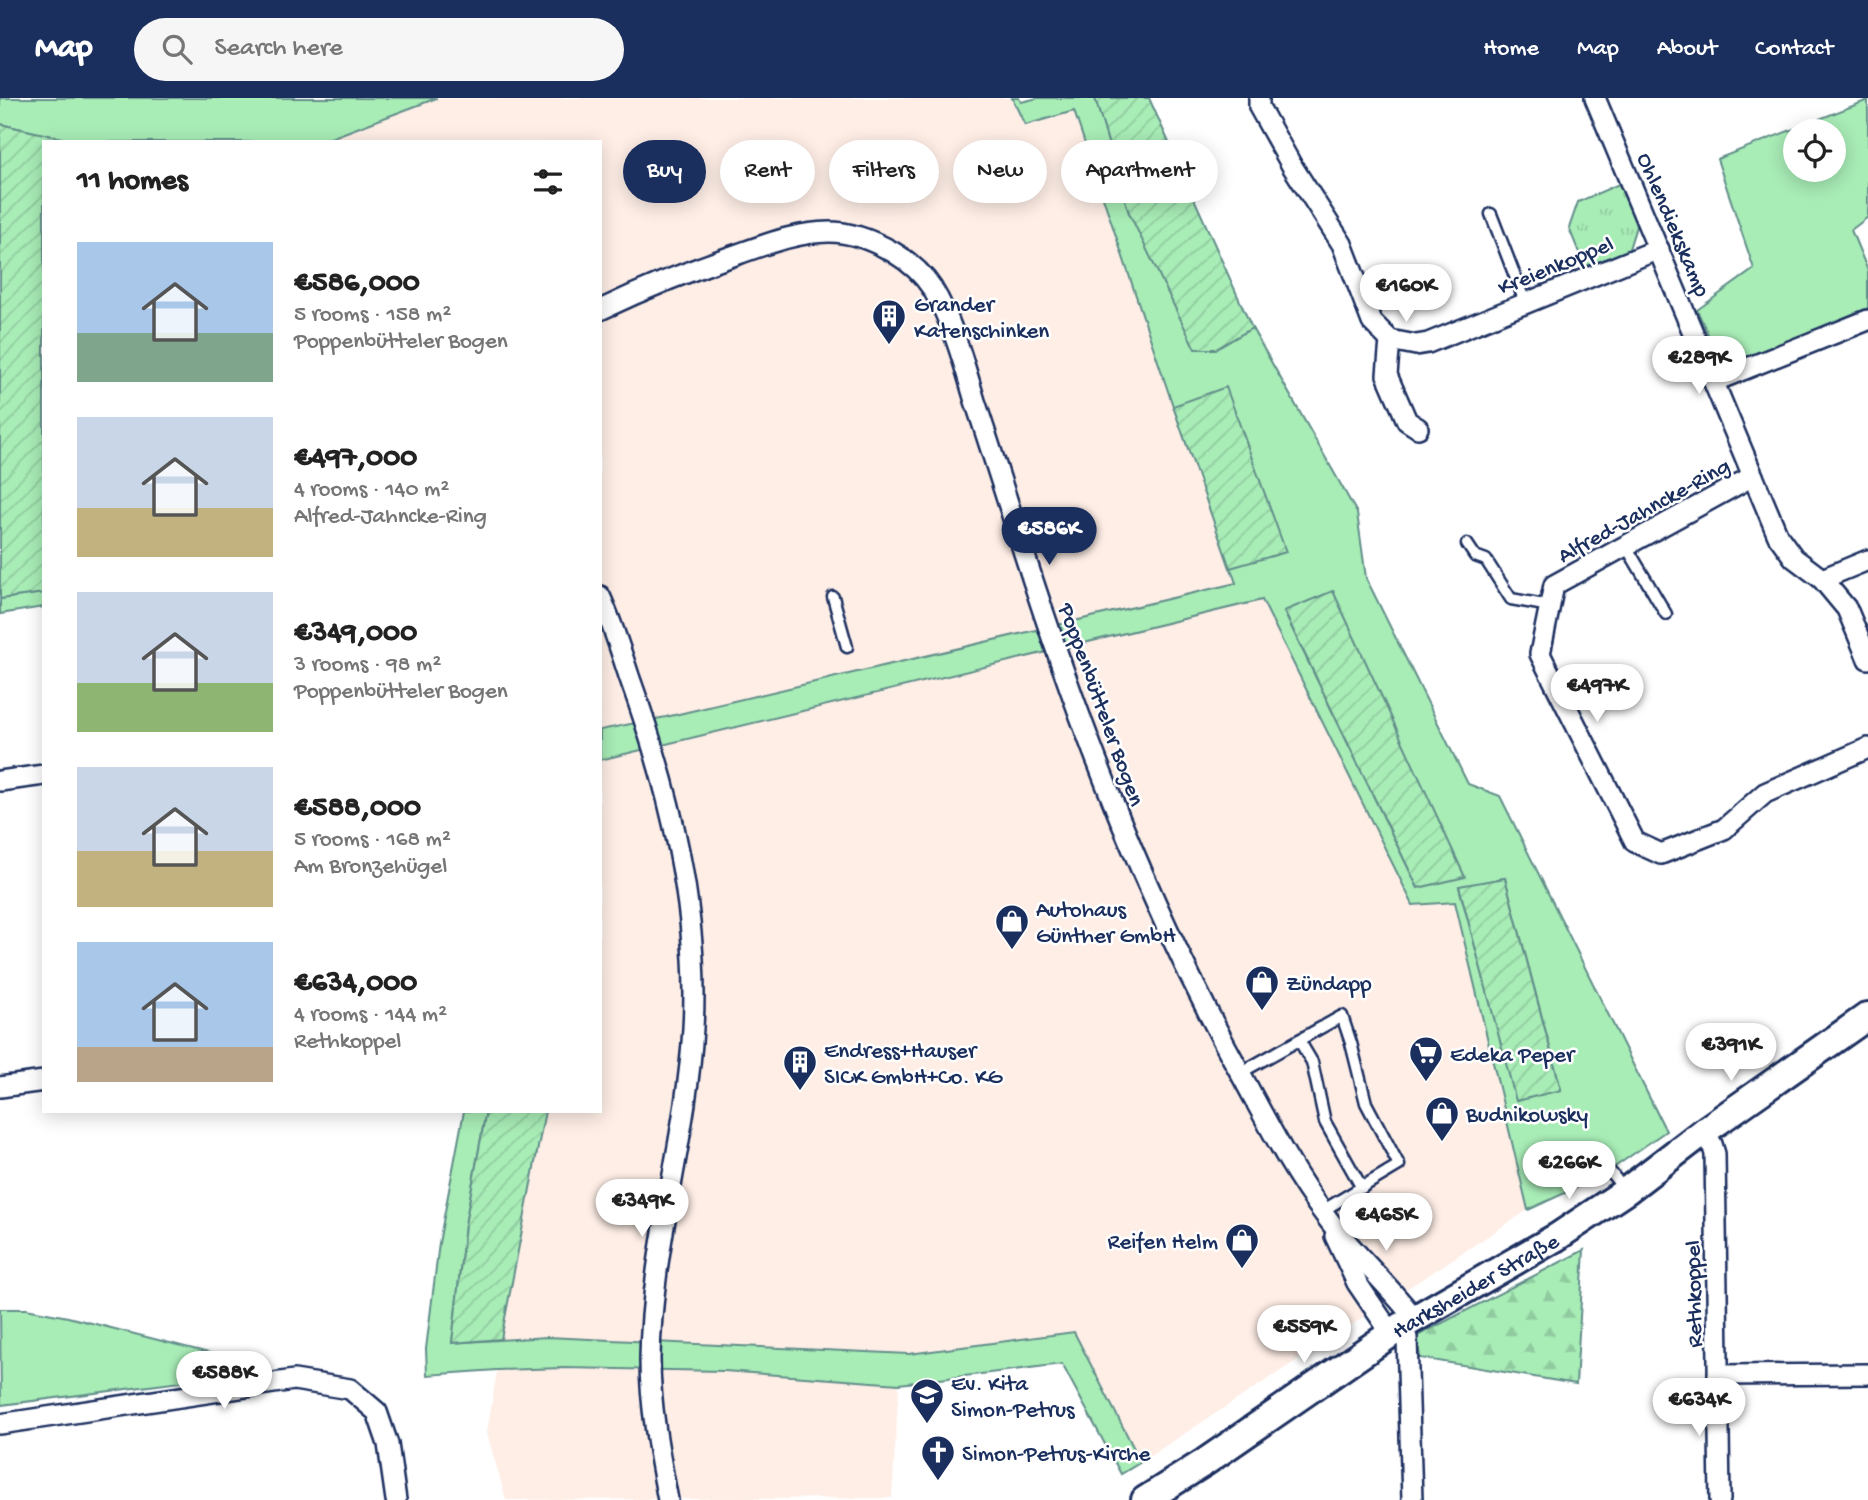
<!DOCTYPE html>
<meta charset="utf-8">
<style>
body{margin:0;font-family:"Gochi Hand",sans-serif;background:#f6f6f6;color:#222;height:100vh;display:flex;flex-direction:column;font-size:26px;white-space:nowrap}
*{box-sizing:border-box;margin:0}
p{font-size:23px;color:#767676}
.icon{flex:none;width:38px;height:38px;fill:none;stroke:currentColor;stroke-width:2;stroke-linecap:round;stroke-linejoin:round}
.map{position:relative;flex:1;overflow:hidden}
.side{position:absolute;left:42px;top:42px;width:560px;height:973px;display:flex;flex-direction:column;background:#fff;border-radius:0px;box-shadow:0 4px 18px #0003}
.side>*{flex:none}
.hud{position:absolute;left:623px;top:42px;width:665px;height:63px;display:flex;gap:14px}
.buttons{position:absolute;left:1783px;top:21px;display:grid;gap:14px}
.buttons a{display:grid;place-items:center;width:63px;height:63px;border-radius:50%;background:#fff;box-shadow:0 4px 18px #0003;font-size:35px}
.price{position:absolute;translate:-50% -60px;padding:0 16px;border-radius:24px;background:#fff;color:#222;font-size:23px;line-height:46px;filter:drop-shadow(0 2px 4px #0008)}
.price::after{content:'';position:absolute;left:50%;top:42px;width:21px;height:16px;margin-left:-10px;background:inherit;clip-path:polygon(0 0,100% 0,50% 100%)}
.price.on{background:#1b2f5e;color:#fff}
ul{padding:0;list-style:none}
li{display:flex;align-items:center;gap:21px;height:175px;padding:0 35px}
li span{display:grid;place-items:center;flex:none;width:196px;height:140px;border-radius:0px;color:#555}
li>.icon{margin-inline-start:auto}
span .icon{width:84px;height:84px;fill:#fffc;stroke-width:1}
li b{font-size:30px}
h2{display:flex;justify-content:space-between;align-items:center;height:84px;padding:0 35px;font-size:30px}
.pill{padding:0 24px;border-radius:32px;background:#fff;box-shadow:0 4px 18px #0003;font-size:24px;line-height:63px}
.pill.on{background:#1b2f5e;color:#fff}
header{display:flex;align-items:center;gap:42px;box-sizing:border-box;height:98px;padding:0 35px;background:#1b2f5e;color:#fff}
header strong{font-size:33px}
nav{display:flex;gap:38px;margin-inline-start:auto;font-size:24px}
.search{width:490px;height:63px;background:#f6f6f6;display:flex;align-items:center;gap:18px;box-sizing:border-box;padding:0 24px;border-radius:38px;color:#767676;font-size:26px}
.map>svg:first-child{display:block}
</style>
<header>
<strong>Map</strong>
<div class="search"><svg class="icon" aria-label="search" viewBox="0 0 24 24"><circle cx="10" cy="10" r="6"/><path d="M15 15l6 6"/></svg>Search here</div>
<nav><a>Home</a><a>Map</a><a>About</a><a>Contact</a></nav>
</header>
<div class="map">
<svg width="1868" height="1402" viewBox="0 0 1868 1402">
<defs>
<pattern id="grass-tufts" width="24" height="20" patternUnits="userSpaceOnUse" patternTransform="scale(1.75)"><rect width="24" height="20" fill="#a8ecb6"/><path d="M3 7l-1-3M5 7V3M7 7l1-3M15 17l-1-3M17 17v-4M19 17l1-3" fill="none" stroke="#90cb9f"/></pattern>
<pattern id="forest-firs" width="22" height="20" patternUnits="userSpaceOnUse" patternTransform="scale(1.75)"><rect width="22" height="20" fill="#a8ecb6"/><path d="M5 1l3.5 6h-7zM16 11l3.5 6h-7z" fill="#90cb9f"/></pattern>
<pattern id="garden-furrows" width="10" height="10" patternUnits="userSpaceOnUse" patternTransform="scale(1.75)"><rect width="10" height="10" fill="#a8ecb6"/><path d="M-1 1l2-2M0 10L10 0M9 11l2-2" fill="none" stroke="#90cb9f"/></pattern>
</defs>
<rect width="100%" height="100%" fill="#fff"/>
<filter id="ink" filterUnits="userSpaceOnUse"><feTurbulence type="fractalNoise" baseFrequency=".0143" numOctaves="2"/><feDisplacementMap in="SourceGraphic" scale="14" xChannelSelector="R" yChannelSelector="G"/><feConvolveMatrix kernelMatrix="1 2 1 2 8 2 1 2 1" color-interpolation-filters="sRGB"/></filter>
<g filter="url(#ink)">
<!-- built -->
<g fill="#feeee6">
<path d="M437 0H1012L1025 27 1074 13 1173 308 1237 485 666 619 600 632V44H320Z"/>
<path d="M1262 501 1413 807 1455 803 1528 1112 1141 1364 1074 1234 909 1256 547 1239 501 1241 545 1013H600V662Z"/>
<path d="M564 1270 724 1273 899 1286 892 1400 506 1402 487 1335 497 1272Z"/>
</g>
<!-- grass -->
<path fill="url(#grass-tufts)" stroke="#628e8a" stroke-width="2" d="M1621 85 1637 125 1628 154 1586 172 1569 130 1578 104Z"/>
<!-- forest -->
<path fill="url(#forest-firs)" stroke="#628e8a" stroke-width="2" d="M1584 1152 1576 1286 1420 1260 1417 1238Z"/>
<!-- park -->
<g fill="#a8ecb6" stroke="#628e8a" stroke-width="2" fill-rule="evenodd">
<path d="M0 0H437L320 44H78L0 26Z"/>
<path d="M1012 0H1019L1021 4 1038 0H1095L1129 115 1216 251 1252 230 1357 415 1366 480 1468 686 1500 698 1666 1033 1602 1078 1528 1112 1455 804 1413 807 1262 502 600 662V632L666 619 1236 485 1173 308 1074 13 1025 27ZM1333 493 1418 790 1284 514ZM1505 780 1561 991 1517 1003 1459 789Z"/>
<path d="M1868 2V119L1851 132 1868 173V210L1739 264 1719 261 1697 212 1754 171 1717 61ZM1796 33H1834V72H1796Z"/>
<path d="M44 495V509L0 516V501Z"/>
<path d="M464 1013H486L465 1127 452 1245 547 1239 909 1256 1074 1234 1141 1364 1121 1376 1062 1266 899 1286 724 1273 564 1270 497 1272 427 1277 426 1251 439 1145Z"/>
<path d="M0 1211H26L68 1219 264 1269 266 1273 1 1307Z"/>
</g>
<!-- garden -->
<g fill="url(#garden-furrows)" stroke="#628e8a" stroke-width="2">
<path d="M1095 0H1149L1252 230 1216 251H1195L1129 115Z"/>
<path d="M0 26 78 44H44V495L0 501Z"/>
<path d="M1226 289 1286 454 1230 470 1173 308Z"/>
<path d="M1333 493 1465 779 1418 790 1284 513Z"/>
<path d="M1505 780 1561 992 1516 1003 1459 788Z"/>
<path d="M486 1013H545L501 1241 452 1245 465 1127Z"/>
</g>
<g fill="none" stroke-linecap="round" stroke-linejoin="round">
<!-- lane casing -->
<g stroke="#1b2f5e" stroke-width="15">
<g id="lane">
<path d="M1491 116 1525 204"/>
<path d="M1467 446 1475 458 1486 462 1511 501 1550 508"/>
<path d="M1626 448 1666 516"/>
<path d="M833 499 847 549"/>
<path d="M1299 942 1312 964 1325 1024 1362 1090"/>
<path d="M1240 975 1342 918 1351 945 1366 1005 1399 1067 1322 1113"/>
<path d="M1543 1065 1588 1058C1604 1062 1615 1080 1625 1093"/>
</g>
</g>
<!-- street casing -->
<g stroke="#1b2f5e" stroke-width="24">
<g id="street">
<path d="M1259 0V9L1292 68 1342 146 1372 224 1390 242 1416 247 1428 245 1659 151"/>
<path d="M1595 0 1778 438 1794 460 1822 481 1847 511 1868 561"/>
<path d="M600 212C646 190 693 171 741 155 769 145 799 134 829 134 852 134 874 143 893 154 908 163 923 176 932 190 953 224 964 266 975 303 992 354 1008 405 1024 455 1082 636 1151 814 1243 980 1268 1026 1293 1075 1325 1117 1351 1153 1386 1184 1414 1220"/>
<path d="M1390 242 1387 277 1407 323 1418 330"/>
<path d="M1715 283 1868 222"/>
<path d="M1753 378 1554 487 1540 556 1635 744 1661 756 1724 731 1765 695 1868 650"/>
<path d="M1822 481 1868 462"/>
<path d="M600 498C612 524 620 551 629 578 669 689 700 811 693 930 687 1040 651 1151 650 1261 650 1308 659 1355 668 1402"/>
<path d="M0 683 44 677"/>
<path d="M0 989 44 983"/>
<path d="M1703 1034 1712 1046 1715 1056 1720 1402"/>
<path d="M1335 1138 1357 1185 1391 1235"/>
<path d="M1402 1228 1407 1240 1412 1402"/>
<path d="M1718 1277 1868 1276"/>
<path d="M0 1326 294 1282 350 1291 377 1314 388 1346 396 1402"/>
</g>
</g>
<!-- secondary casing -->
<g stroke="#1b2f5e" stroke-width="32">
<g id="secondary">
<path id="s1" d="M1145 1402 1205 1364 1402 1228 1557 1139 1626 1093 1703 1034 1868 918"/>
</g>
</g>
<!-- lane -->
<use href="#lane" stroke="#fff" stroke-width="10"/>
<!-- street -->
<use href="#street" stroke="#fff" stroke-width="19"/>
<!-- secondary -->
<use href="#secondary" stroke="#fff" stroke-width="26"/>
</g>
</g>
<!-- icons -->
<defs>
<g id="building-pin" transform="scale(1.75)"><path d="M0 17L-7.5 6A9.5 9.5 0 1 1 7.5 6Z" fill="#1b2f5e" stroke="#fff"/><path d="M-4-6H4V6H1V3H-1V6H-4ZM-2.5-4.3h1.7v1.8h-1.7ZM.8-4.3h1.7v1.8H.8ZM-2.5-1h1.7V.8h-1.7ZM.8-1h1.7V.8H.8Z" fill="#fff"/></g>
<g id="shop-pin" transform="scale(1.75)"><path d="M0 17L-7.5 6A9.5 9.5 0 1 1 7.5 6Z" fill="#1b2f5e" stroke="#fff"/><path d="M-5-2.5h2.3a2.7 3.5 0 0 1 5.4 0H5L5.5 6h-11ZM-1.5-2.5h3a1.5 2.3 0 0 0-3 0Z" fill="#fff"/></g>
<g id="supermarket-pin" transform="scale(1.75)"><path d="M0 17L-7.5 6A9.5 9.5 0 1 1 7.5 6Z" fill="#1b2f5e" stroke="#fff"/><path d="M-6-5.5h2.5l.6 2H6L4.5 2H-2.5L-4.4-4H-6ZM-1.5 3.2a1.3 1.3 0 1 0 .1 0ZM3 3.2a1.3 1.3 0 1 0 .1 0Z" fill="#fff"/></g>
<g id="school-pin" transform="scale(1.75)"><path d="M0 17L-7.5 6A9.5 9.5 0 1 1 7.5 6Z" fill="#1b2f5e" stroke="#fff"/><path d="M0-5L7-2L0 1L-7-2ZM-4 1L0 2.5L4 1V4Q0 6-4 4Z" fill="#fff"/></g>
<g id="church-pin" transform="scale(1.75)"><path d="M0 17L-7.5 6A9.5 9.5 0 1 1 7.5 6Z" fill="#1b2f5e" stroke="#fff"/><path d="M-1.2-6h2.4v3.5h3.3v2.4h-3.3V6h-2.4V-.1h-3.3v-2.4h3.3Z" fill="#fff"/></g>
</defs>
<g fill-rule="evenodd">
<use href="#building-pin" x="889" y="218"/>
<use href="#shop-pin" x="1012" y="823"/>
<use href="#shop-pin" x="1262" y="884"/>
<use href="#supermarket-pin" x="1426" y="955"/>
<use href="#building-pin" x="800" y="964"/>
<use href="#shop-pin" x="1442" y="1015"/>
<use href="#shop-pin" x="1242" y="1142"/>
<use href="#school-pin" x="927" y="1297"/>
<use href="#church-pin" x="938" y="1354"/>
</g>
<g text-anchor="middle" stroke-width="5" stroke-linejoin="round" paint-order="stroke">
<!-- street labels -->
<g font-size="23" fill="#1b2f5e" stroke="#fff">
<text transform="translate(1675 126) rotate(67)" y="8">Ohlendiekskamp</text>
<text transform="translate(1555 166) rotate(-22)" y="8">Kreienkoppel</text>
<text transform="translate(1643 411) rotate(-29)" y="8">Alfred-Jahncke-Ring</text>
<text transform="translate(1103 606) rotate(70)" y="8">Poppenbütteler Bogen</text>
<text dy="8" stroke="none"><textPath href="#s1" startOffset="394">Harksheider Straße</textPath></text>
<text transform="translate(1692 1196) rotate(-91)" y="8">Rethkoppel</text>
</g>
<!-- poi labels -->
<g font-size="23" fill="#1b2f5e" stroke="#fff" text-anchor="start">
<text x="914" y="213">Grander<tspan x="914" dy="26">Katenschinken</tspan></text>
<text x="1036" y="818">Autohaus<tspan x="1036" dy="26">Günther GmbH</tspan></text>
<text x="1286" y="892">Zündapp</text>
<text x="824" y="959">Endress+Hauser<tspan x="824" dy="26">SICK GmbH+Co. KG</tspan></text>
<text x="1450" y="963">Edeka Peper</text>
<text x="1466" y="1023">Budnikowsky</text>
<text x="1218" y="1150" text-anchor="end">Reifen Helm</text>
<text x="951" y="1292">Ev. Kita<tspan x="951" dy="26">Simon-Petrus</tspan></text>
<text x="962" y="1362">Simon-Petrus-Kirche</text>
</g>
</g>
</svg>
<div class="buttons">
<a><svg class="icon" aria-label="locate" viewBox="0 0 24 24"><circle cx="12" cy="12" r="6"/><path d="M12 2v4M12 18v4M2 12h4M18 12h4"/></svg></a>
</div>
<b class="price" style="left:1406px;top:226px">€160K</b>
<b class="price" style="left:1699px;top:298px">€289K</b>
<b class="price on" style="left:1049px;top:469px">€586K</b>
<b class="price" style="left:1597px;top:626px">€497K</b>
<b class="price" style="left:1731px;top:985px">€391K</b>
<b class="price" style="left:1569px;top:1103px">€266K</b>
<b class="price" style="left:642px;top:1141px">€349K</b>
<b class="price" style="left:1386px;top:1155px">€465K</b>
<b class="price" style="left:1304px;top:1267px">€559K</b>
<b class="price" style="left:224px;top:1313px">€588K</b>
<b class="price" style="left:1699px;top:1340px">€634K</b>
<div class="hud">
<a class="pill on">Buy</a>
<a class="pill">Rent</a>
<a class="pill">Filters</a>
<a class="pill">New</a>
<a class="pill">Apartment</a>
</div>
<section class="side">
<h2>11 homes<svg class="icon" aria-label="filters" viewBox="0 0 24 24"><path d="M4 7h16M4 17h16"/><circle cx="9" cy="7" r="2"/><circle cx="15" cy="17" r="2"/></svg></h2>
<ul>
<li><span style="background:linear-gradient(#a9c7e8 65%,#7fa58c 0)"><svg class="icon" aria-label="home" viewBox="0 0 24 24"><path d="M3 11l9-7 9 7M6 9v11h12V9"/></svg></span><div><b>€586,000</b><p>5 rooms · 158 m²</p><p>Poppenbütteler Bogen</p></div></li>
<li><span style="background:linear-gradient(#c9d6e8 65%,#c2b280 0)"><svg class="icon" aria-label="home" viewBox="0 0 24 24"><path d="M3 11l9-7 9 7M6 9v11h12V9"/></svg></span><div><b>€497,000</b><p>4 rooms · 140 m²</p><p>Alfred-Jahncke-Ring</p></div></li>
<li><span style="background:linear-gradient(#c9d6e8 65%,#8fb573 0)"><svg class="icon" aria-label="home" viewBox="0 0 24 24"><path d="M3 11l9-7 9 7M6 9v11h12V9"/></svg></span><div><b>€349,000</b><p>3 rooms · 98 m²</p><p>Poppenbütteler Bogen</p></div></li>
<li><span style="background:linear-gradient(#c9d6e8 60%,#c2b280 0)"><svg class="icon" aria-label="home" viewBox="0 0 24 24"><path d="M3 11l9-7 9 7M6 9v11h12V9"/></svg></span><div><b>€588,000</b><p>5 rooms · 168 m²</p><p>Am Bronzehügel</p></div></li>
<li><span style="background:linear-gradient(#a9c7e8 75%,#b9a48a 0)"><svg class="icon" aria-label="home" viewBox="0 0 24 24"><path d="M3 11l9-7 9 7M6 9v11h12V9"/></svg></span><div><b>€634,000</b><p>4 rooms · 144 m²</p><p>Rethkoppel</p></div></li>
</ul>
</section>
</div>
